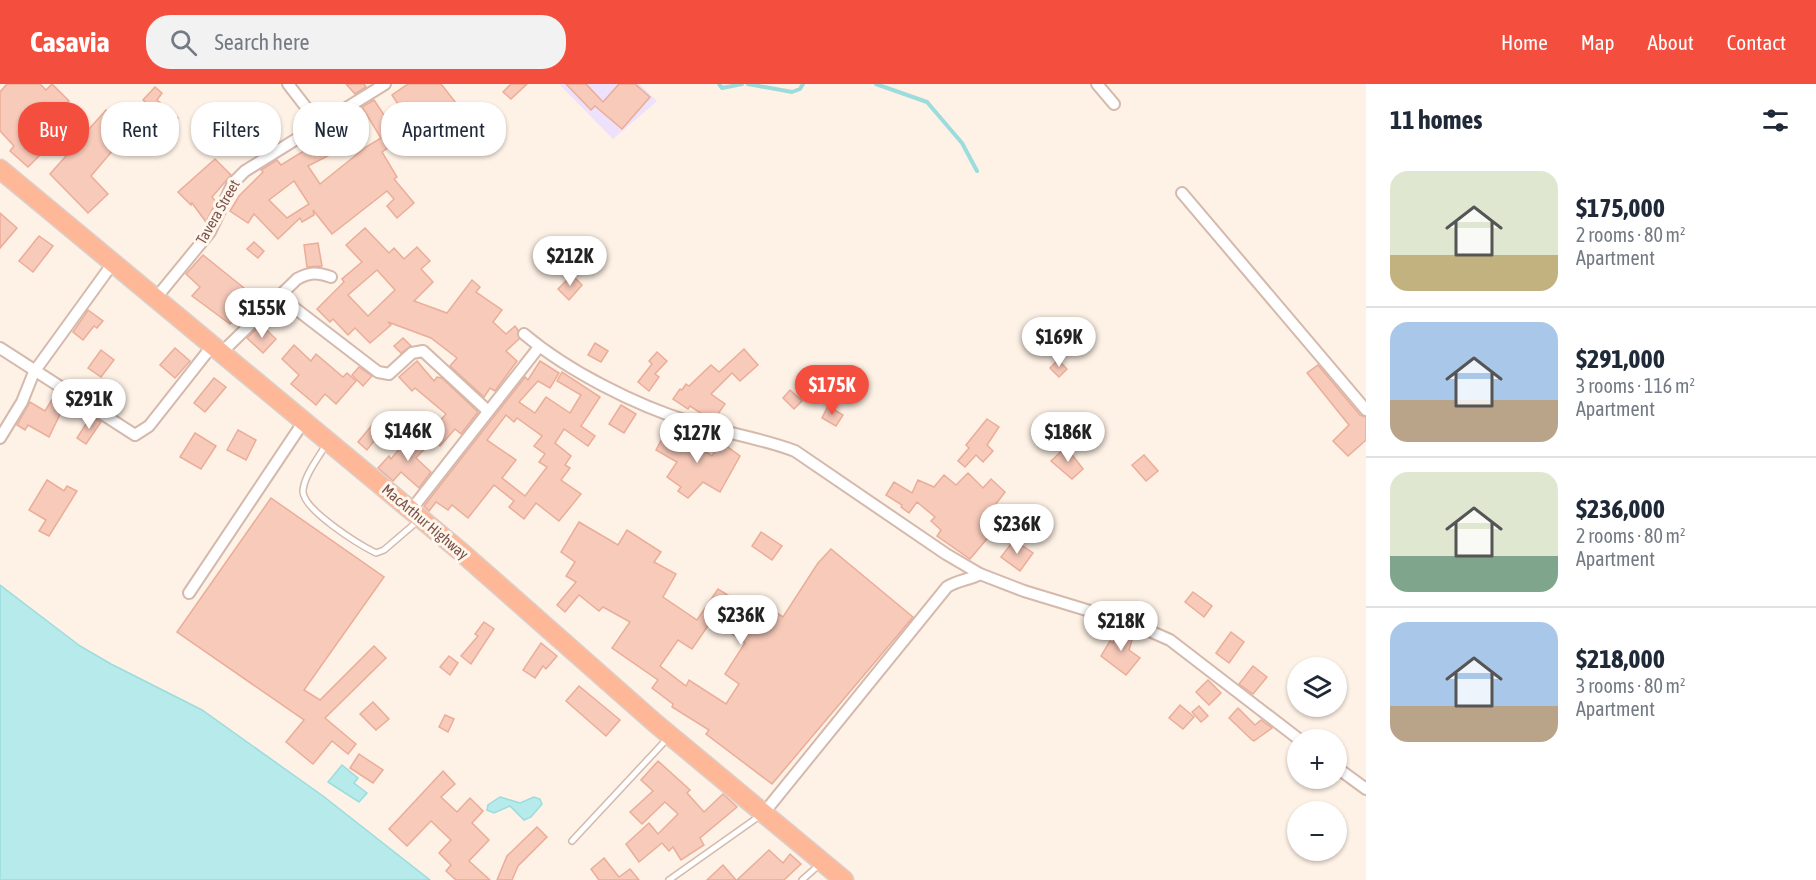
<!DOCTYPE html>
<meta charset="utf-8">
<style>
body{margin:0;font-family:"Asap Condensed",sans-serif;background:#f2f2f3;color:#1f2937;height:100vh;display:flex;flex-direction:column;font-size:22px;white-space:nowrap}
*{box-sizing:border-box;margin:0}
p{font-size:20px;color:#747a83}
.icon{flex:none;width:33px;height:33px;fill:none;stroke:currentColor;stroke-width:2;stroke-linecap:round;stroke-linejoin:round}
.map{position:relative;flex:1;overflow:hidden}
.side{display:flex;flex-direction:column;background:#fff;width:450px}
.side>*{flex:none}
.guide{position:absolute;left:18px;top:18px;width:570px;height:54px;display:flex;gap:12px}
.buttons{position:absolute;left:1287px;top:573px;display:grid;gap:12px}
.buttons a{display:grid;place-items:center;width:60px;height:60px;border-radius:50%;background:#fff;box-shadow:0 2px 4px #0004;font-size:30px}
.price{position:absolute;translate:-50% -51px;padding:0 14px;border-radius:21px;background:#fff;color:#222;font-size:20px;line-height:39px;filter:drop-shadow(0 2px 3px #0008)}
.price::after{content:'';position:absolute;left:50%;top:36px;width:18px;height:14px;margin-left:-9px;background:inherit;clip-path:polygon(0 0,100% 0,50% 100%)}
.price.active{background:#f44e3e;color:#fff}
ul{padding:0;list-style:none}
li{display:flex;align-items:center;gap:18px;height:150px;padding:0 24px}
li+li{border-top:2px solid #e0e1e3}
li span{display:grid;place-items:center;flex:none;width:168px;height:120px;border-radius:18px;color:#555}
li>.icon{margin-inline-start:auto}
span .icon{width:72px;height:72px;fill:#fffc;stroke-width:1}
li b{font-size:26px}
h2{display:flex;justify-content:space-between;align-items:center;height:72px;padding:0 24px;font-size:26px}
.pill{padding:0 21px;border-radius:24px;background:#fff;box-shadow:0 2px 4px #0004;font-size:21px;line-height:54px}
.pill.active{background:#f44e3e;color:#fff}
header{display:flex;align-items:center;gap:36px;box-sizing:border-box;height:84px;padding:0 30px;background:#f44e3e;color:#fff}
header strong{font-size:28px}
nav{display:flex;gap:33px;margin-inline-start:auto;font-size:21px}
.search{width:420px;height:54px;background:#f2f2f3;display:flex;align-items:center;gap:15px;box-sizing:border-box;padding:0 21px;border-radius:24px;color:#747a83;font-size:22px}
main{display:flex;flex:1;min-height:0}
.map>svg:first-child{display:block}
</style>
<header>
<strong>Casavia</strong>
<div class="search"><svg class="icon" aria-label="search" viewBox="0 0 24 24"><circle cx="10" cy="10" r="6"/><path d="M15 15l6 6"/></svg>Search here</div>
<nav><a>Home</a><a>Map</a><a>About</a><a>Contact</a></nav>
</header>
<main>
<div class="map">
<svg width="1366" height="796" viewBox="0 0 1366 796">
<rect width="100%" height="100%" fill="#fef1e5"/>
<!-- education -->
<path fill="#eee1fb" d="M559 0H639L657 17 613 55Z"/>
<!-- water -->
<g fill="#b7eaea" stroke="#9cdcdd" stroke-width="1.5">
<path d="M0 501 80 562 111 580 202 626 323 712 430 796H0Z"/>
<path d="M342 681 358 694 354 699 367 709 359 718 328 698Z"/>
<path d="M500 713 520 719 534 713 540 715 542 720 531 733 524 736 510 722 494 729 487 726 488 721Z"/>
</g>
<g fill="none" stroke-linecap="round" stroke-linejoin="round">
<!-- stream -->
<g stroke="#9cdcdd" stroke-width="4">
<path d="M719 0 722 4 742 0"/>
<path d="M748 0 792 8 800 5 803 0"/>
<path d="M876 0 927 18 962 59 977 87"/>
</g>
</g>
<!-- building -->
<g fill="#f7caba" stroke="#ebad98" stroke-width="1.5" fill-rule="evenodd">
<path d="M7 0H40L46 6 52 0 69 17 63 22 89 45 106 26 130 46 91 92 108 110 88 129 50 90 73 64 58 53 68 40 46 20 23 43 47 64 28 83 10 67 14 62 0 47V8Z"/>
<path d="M346 0H364L366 3 355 10Z"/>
<path d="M408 0H441L460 24 419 53 392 11Z"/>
<path d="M511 0H527L511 15 503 8Z"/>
<path d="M566 0H586L603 18 619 0H635L650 13 622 45 595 22 591 26Z"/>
<path d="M155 3 162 9 157 16 178 34 162 54 147 41 157 28 143 16Z"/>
<path d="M374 16 392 43 388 45 397 58 382 68 397 93 394 95 414 119 397 134 387 122 394 115 387 107 332 150 313 126 314 131 302 138 300 134 278 155 254 130 248 139 230 127 239 112 263 88 261 86 277 76 281 81 351 38 361 55 308 82 320 100 366 63 381 54 362 23ZM294 97 309 120 287 134 269 116Z"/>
<path d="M215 75 231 91 212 113 216 118 206 138 192 119 191 121 178 108Z"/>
<path d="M0 129 17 144 0 164Z"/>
<path d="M365 144 389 169 394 164 404 175 417 163 430 177 421 185 433 198 414 217 447 229 472 196 480 203 476 208 502 226 493 238 506 250 515 242 518 246 519 255 506 267 517 277 495 307 490 304 484 313 450 282 457 274 431 254 388 238 391 241 370 259 355 244 348 251 333 235 330 238 317 225 344 198 342 195 362 178 346 161ZM377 186 395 206 368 232 348 211Z"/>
<path d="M39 152 53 162 33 188 19 177Z"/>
<path d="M254 158 264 167 258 174 247 165Z"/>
<path d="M318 159 322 182 307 183 304 161Z"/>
<path d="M203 171 254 212 230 240 192 212 200 203 186 190Z"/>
<path d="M572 191 582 201 569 216 558 205Z"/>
<path d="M88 226 103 237 97 244 94 242 83 256 73 248Z"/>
<path d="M261 241 276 255 263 269 247 254Z"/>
<path d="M403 254 411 262 401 269 394 262Z"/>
<path d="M595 259 608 267 601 278 588 271Z"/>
<path d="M294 261 311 277 316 270 343 293 347 289 356 297 336 320 325 310 316 321 291 300 299 291 282 275Z"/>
<path d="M175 264 190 277 175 294 160 281Z"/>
<path d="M744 265 758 281 740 297 732 289 711 310 725 320 713 337 690 322 688 325 673 315 680 305 682 306 686 300 689 302 711 281 719 288Z"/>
<path d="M101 266 114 276 101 293 88 284Z"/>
<path d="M657 268 667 277 655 290 659 293 649 307 638 298 652 280 649 277Z"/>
<path d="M1058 276 1067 285 1059 293 1050 284Z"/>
<path d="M417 277 434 297 437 293 442 294 478 328 461 350 455 345 440 362 427 351 446 330 415 304 412 307 399 293Z"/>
<path d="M540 277 559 289 550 304 538 297 519 318 535 329 546 313 570 329 581 311 557 297 562 288 600 313 581 342 595 352 588 362 564 345 555 359 571 372 565 381 570 384 561 396 581 410 559 437 536 419 524 435 509 423 514 417 494 401 468 434 452 421 448 426 436 418 429 427 424 422 525 293 528 296ZM506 331 514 338 517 334 542 352 534 362 545 370 539 378 547 383 525 412 502 394 516 376 487 356Z"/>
<path d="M1318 281 1360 331 1366 333V356L1348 372 1333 357 1349 341 1307 289Z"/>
<path d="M359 283 372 292 363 302 352 291Z"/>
<path d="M214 294 226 303 205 328 194 319Z"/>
<path d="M790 306 802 317 794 325 783 314Z"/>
<path d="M56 309 67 316 49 353 28 341 25 346 17 341 30 318 45 327Z"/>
<path d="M621 321 636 330 624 349 609 340Z"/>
<path d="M828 322 843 331 836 342 822 334Z"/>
<path d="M91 332 101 338 86 360 77 354Z"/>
<path d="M987 335 999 343 987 361 993 367 983 378 976 371 965 383 958 377 969 364 966 361Z"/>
<path d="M373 340 382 347 367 366 358 358Z"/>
<path d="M675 344 682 349 679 354 696 366 698 363 712 372 721 358 740 372 720 408 703 398 688 414 678 407 681 403 667 393 677 378 656 366 662 355 666 357Z"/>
<path d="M238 346 256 356 246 376 227 366Z"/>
<path d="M420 347 431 358 416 374 431 388 419 404 401 388 393 397 378 384 389 372 391 375 400 364 402 366Z"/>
<path d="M195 349 216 362 201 385 180 373Z"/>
<path d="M1066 363 1083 385 1072 395 1051 377Z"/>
<path d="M1144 371 1158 387 1146 397 1132 381Z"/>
<path d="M968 389 983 404 991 395 1005 408 980 441 991 450 970 475 937 452 941 446 931 437 935 433 917 418 909 429 901 423 902 421 886 411 894 398 912 409 918 396 934 403 944 391 956 401Z"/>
<path d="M47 396 64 407 67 402 77 407 49 452 39 447 46 436 29 426Z"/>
<path d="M271 414 384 493 304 606 320 616 374 562 386 574 325 634 356 660 348 670 332 657 313 680 286 658 304 636 177 548Z"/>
<path d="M579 438 618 461 627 446 661 468 654 478 676 490 663 513 697 536 718 505 763 533 769 524 783 533 818 479 831 465 913 533 772 700 706 650 709 646 672 623 673 620 652 604 658 596 612 564 630 538 603 523 599 527 579 511 565 528 557 521 576 498 566 492 575 478 561 468ZM712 536 745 559 725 590 739 600 726 620 689 596 686 602 660 582 678 556 692 565Z"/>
<path d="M761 448 782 462 772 476 752 462Z"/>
<path d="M1014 456 1033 469 1020 487 1001 473Z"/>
<path d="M1193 508 1212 522 1204 533 1185 518Z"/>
<path d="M484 538 494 545 471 580 461 572 478 552 475 550Z"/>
<path d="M1118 544 1134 549 1129 566 1140 574 1126 591 1101 572 1110 557 1113 559Z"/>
<path d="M1231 548 1244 558 1229 579 1216 569Z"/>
<path d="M541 559 557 572 546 585 543 582 535 594 523 586Z"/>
<path d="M449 572 458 579 450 591 440 583Z"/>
<path d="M1253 582 1267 593 1253 610 1239 600Z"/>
<path d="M1208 596 1221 609 1209 621 1196 608Z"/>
<path d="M579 602 620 636 606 652 566 617Z"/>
<path d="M373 618 389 635 376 646 360 630Z"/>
<path d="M1180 621 1194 633 1183 645 1169 634Z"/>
<path d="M1199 622 1208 632 1201 638 1192 628Z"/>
<path d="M1238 624 1255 641 1261 636 1272 644 1254 657 1252 656 1229 634Z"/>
<path d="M445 631 454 635 448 648 439 643Z"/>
<path d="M359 670 383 686 373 699 350 684Z"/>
<path d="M658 677 690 706 687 709 704 728 723 710 737 723 700 754 704 761 681 776 673 763 669 767 662 759 639 778 626 760 649 739 658 750 678 730 665 718 642 740 630 728 653 707 641 696Z"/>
<path d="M443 687 455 700 441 713 457 728 470 714 483 727 472 739 489 756 469 777 490 796H456L446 787 451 781 439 769 451 756 431 737 407 762 389 745Z"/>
<path d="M537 743 547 753 518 782 512 796H497L507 772Z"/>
<path d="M769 766 783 779 790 770 801 780 784 796H737Z"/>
<path d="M604 774 619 793 630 785 639 796H599L591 785Z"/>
<path d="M723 781 736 796H707Z"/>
</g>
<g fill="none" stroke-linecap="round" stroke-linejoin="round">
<!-- service casing -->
<g stroke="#d4b9ac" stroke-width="8">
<g id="service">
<path d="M327 359C319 373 305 390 303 406 301 425 360 461 376 469L384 466 419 436"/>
<path d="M572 757 667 655"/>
<path d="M669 796 761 731"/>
<path d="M802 796 819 781"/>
</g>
</g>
<!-- minor casing -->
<g stroke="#d4b9ac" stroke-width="14">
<g id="minor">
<path d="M288 0 319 40"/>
<path d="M1097 0 1114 20"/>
<path d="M1182 109 1366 326"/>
<path d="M279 212 378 288 389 290 412 269 423 267 488 327"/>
<path d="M156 214 210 148 233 99 245 87 385 0"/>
<path d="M524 250C568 287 635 321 690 338 725 349 761 354 795 367L946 470 980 490 1024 507 1136 541 1170 556 1300 656"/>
<path d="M0 264 135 351 149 342 212 262"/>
<path d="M220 270 297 195C310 188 317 188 331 193"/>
<path d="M0 354 22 318 34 288 113 179"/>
<path d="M411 426 539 263"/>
<path d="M189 509 304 337"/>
<path d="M1336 683 1366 705"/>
<path d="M763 730 947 503C958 496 969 496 980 490"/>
</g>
</g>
<!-- trunk casing -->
<g stroke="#dacfcb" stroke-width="21">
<path id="trunk" d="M0 85 460 467 655 639 844 796"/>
</g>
<!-- service -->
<use href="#service" stroke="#fff" stroke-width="5"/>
<!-- minor -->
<use href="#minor" stroke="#fff" stroke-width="10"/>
<!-- trunk -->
<use href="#trunk" stroke="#feb898" stroke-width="18"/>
</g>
<g text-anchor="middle" stroke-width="6" stroke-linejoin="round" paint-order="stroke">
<!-- street labels -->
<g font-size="15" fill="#7a5247" stroke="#fff6ed">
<text transform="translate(218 128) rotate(-60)" y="5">Tavera Street</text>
<text transform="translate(425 438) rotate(40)" y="5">MacArthur Highway</text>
</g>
</g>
</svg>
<div class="buttons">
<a><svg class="icon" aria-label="layers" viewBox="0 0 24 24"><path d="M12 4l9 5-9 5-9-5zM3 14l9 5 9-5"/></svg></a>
<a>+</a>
<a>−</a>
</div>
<b class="price" style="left:570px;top:203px">$212K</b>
<b class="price" style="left:262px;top:255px">$155K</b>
<b class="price" style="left:1059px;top:284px">$169K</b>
<b class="price active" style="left:832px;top:332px">$175K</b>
<b class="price" style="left:89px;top:346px">$291K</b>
<b class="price" style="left:408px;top:378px">$146K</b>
<b class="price" style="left:1068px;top:379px">$186K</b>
<b class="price" style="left:697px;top:380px">$127K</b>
<b class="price" style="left:1017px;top:471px">$236K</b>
<b class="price" style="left:741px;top:562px">$236K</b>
<b class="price" style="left:1121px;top:568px">$218K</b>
<div class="guide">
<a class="pill active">Buy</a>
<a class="pill">Rent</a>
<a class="pill">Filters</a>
<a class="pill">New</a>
<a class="pill">Apartment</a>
</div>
</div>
<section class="side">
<h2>11 homes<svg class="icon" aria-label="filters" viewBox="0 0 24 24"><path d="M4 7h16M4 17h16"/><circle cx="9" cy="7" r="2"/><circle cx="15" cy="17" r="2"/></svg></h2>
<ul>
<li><span style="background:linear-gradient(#dfe7d0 70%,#c2b280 0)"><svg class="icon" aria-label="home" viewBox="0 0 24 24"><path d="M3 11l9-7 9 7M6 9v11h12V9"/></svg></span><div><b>$175,000</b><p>2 rooms · 80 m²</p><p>Apartment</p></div></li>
<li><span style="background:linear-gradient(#a9c7e8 65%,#b9a48a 0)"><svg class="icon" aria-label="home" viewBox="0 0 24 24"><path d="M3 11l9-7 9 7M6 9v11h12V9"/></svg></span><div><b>$291,000</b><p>3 rooms · 116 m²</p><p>Apartment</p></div></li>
<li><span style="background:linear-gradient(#dfe7d0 70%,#7fa58c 0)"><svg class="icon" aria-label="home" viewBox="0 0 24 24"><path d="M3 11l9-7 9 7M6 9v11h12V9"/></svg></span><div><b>$236,000</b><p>2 rooms · 80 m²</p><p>Apartment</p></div></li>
<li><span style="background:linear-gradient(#a9c7e8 70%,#b9a48a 0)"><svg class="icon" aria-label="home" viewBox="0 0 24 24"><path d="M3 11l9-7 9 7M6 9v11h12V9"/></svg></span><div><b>$218,000</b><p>3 rooms · 80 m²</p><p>Apartment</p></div></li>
</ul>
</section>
</main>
